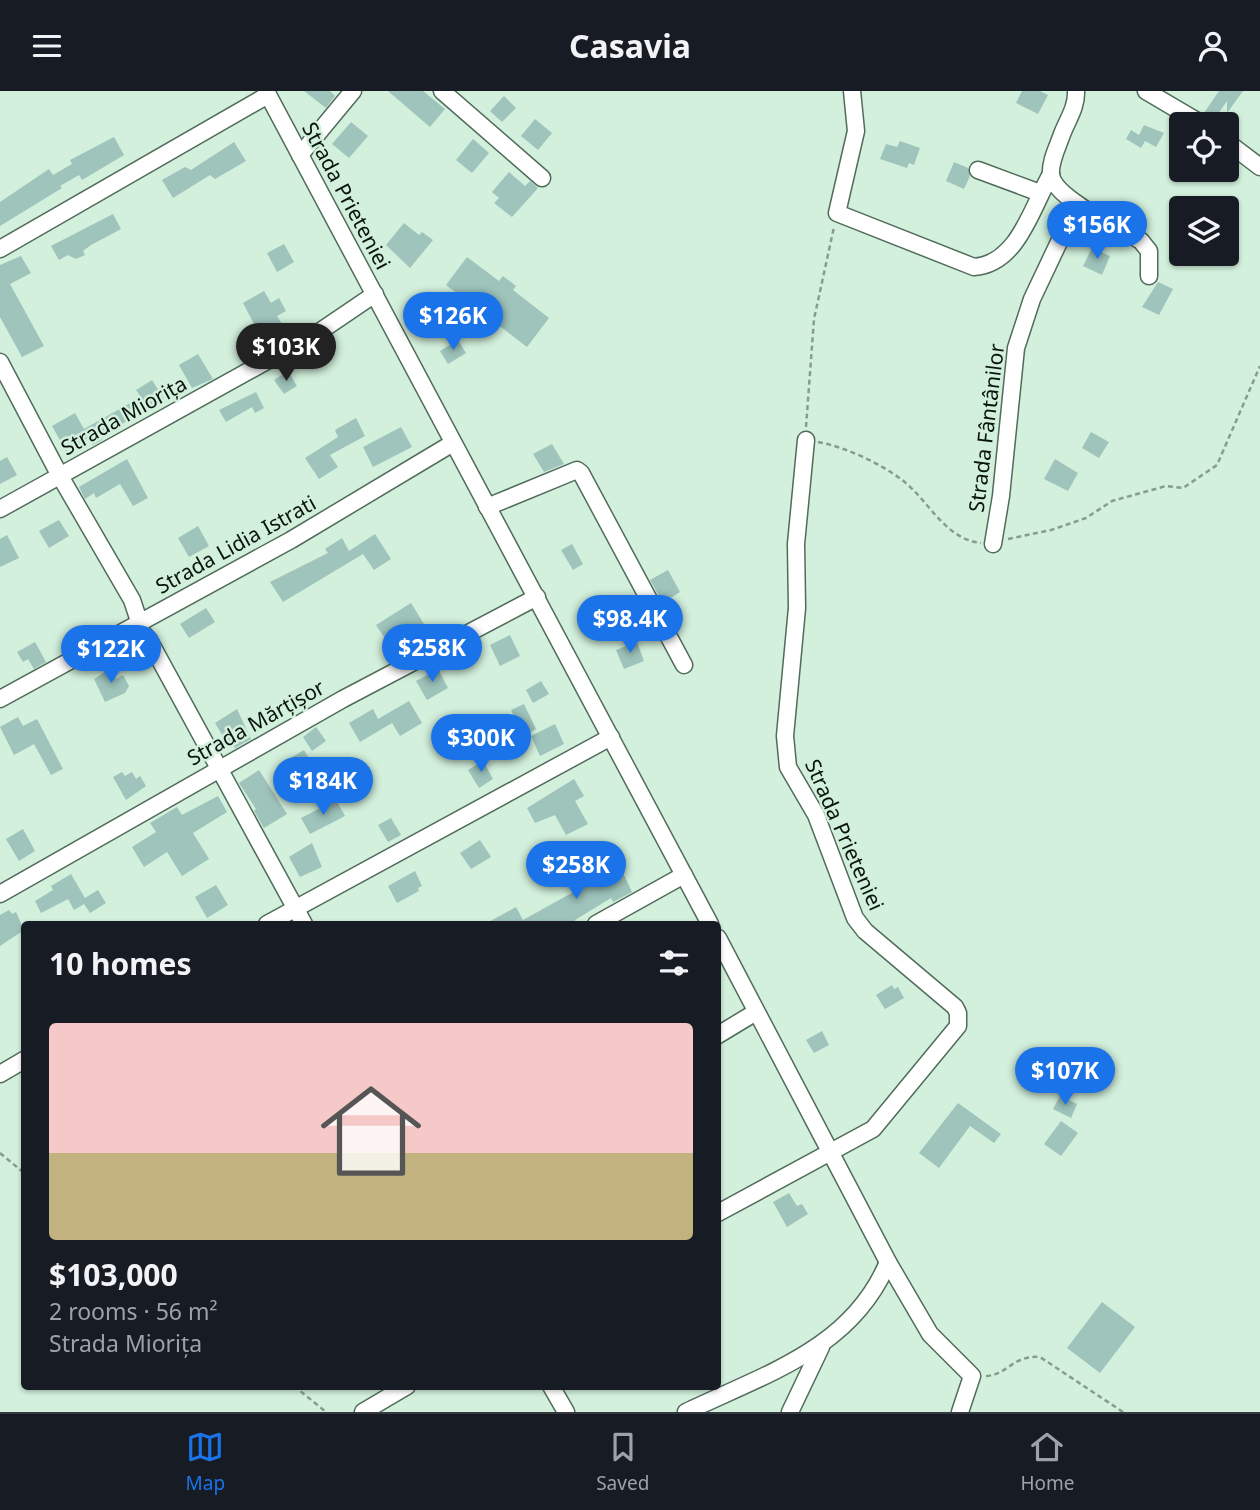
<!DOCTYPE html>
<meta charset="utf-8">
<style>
body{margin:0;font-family:"Noto Sans",sans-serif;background:#20242c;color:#f1f3f6;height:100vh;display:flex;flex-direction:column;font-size:26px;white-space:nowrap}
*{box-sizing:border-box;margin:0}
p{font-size:23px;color:#9ea1a6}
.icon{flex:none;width:38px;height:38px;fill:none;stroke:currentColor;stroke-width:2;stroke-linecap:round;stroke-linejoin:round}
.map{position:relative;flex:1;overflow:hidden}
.sheet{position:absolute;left:21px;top:830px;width:700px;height:469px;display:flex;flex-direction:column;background:#171b24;border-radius:7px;box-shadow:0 2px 5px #0004}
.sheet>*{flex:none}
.buttons{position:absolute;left:1169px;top:21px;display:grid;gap:14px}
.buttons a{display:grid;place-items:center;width:70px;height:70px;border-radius:7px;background:#171b24;box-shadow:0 2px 5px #0004;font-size:35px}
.price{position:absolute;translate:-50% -60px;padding:0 16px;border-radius:24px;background:#1a73e8;color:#fff;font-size:23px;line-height:46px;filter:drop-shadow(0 2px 4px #0008)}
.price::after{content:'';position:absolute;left:50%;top:42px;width:21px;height:16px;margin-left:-10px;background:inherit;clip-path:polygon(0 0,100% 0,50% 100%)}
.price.current{background:#222;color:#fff}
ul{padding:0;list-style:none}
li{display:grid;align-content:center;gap:14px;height:371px;padding:0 28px}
li span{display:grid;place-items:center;height:217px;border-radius:7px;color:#555}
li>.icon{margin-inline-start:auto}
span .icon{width:126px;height:126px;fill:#fffc;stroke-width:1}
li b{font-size:30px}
h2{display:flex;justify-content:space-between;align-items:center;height:84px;padding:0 28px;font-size:30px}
header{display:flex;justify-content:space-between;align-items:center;height:91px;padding:0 28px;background:#171b24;font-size:32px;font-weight:700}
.dock{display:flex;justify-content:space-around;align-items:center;height:98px;border-top:2px solid #363941;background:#171b24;font-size:19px;color:#9ea1a6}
.dock a{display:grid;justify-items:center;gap:4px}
.dock .current{color:#1a73e8}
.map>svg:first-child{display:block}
</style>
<header><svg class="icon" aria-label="menu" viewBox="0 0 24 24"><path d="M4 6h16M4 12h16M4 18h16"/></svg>Casavia<svg class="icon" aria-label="person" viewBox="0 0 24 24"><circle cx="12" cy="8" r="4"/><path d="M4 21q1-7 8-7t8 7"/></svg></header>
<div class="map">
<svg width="1260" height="1321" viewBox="0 0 1260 1321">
<rect width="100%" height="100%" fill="#d2f0dc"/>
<!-- building -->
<g fill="#9ec4bc">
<path d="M304 0H330L335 5 326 17Z"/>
<path d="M388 0H423L445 18 430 36Z"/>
<path d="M1022 0H1040L1048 4 1038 23 1016 12Z"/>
<path d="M1219 0H1243L1227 22V10L1213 30 1204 22Z"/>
<path d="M504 5 516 17 502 31 490 20Z"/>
<path d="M535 28 552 42 538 59 521 45Z"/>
<path d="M351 31 368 45 349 67 332 53Z"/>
<path d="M1144 34 1164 42 1156 56 1145 50 1141 57 1126 48 1131 39 1139 44Z"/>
<path d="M114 46 124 64 82 89 79 84 60 95 62 97 0 135V111L49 78 53 84 72 73 70 69Z"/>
<path d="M473 48 489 62 472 82 456 69Z"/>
<path d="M900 50 920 57 914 74 909 72 907 77 880 68 886 53 897 56Z"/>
<path d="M234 51 246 70 215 88 210 84 173 107 162 89 185 76 191 79Z"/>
<path d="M954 71 968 77 970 85 964 98 946 90Z"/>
<path d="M509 81 525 95 530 90 538 97 512 126 494 112 499 107 492 101Z"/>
<path d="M113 123 121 138 91 154 83 160 85 164 76 168 68 164 59 169 51 155Z"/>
<path d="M404 132 419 144 422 141 433 149 410 177 386 154Z"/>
<path d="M284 153 294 171 277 181 267 162Z"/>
<path d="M1092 157 1110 165 1102 184 1083 175Z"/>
<path d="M21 165 31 182 10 193 44 255 22 266 0 226V174Z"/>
<path d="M467 166 499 190 503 185 516 195 513 199 549 227 527 256 446 194Z"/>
<path d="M1158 191 1173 198 1159 224 1142 216Z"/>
<path d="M264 200 271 212 279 207 286 220 277 225 284 236 262 248 243 212Z"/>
<path d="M458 249 466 262 448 273 440 260Z"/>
<path d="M198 263 213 288 192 297 179 274Z"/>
<path d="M288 280 297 295 284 303 274 289Z"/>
<path d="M152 289 164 308 100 346 102 349 93 354 88 347 66 360 52 335 75 322 84 338 141 306 136 299Z"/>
<path d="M256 301 264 317 255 322 252 316 226 331 219 319Z"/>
<path d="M356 327 365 345 330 364 338 376 319 388 305 367 338 346 335 339Z"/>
<path d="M401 336 412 356 373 376 363 356Z"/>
<path d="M1091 341 1109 351 1099 367 1082 357Z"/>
<path d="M552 353 564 373 544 381 533 363Z"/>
<path d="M7 366 17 384 0 393V370Z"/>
<path d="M127 368 148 407 133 415 120 393 96 407 94 402 85 408 79 396Z"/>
<path d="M1055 368 1078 382 1068 400 1044 388Z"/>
<path d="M59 429 69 445 49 457 39 440Z"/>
<path d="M198 435 209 455 189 466 178 447Z"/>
<path d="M375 443 391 468 374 479 363 463 283 511 270 491 328 462 325 458 342 447 349 460Z"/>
<path d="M7 444 19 467 0 476V448Z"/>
<path d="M572 453 583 473 573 479 561 459Z"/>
<path d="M668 479 680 501 663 512 650 489Z"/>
<path d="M411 512 424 533 390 555 376 534Z"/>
<path d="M206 517 215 531 189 547 180 533Z"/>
<path d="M510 544 520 565 500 575 490 554Z"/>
<path d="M35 551 46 571 34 578 28 568 23 571 17 561Z"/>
<path d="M637 551 644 570 624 578 616 559Z"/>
<path d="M111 577 116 588 123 584 129 595 125 602 105 611 94 588Z"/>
<path d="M438 578 448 597 427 609 416 590Z"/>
<path d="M541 590 549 603 533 612 526 599Z"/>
<path d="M409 610 422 632 400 645 392 632 360 651 349 632 373 618 378 628Z"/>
<path d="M524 613 536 638 523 645 511 619Z"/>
<path d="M237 618 251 648 235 657 231 649 227 652 215 632Z"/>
<path d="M18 626 23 635 37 628 63 678 51 684 34 653 14 664 0 636Z"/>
<path d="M555 633 564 653 540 665 531 645Z"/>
<path d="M316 636 326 650 312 660 303 646Z"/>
<path d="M304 659 319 684 303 693 289 668Z"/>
<path d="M483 670 493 688 479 697 468 679Z"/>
<path d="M259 679 287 723 264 737 254 720 256 718 239 692Z"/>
<path d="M122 681 125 685 132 681 136 688 140 685 146 695 126 709 113 686Z"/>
<path d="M574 688 584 705 575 710 588 733 566 744 555 724 535 732 527 717Z"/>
<path d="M218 705 227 721 193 742 209 768 182 785 167 761 144 776 132 756 156 741 150 732 177 716 182 724Z"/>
<path d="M336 709 345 725 310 743 301 727Z"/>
<path d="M391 727 401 744 388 751 378 734Z"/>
<path d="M23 738 35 760 19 770 6 748Z"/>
<path d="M480 749 491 766 471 778 460 762Z"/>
<path d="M312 752 322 776 300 786 289 766Z"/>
<path d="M618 771 632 801 613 811 611 807 575 829 577 833H485L516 816 523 829 595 789 602 784 600 780Z"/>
<path d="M415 780 422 795 418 797 419 800 397 812 388 795Z"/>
<path d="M71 783 85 807 98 799 106 812 90 822 84 813 74 819 68 808 41 822 35 810 53 799 51 795Z"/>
<path d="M216 794 228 814 207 827 195 806Z"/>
<path d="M9 819 12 823 16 821 24 839 0 855V824Z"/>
<path d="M892 894 894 898 898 896 904 907 885 918 876 904Z"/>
<path d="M822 940 829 954 814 962 806 949Z"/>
<path d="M1060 1005 1077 1013 1071 1027 1053 1018Z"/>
<path d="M958 1012 1001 1043 994 1052 970 1035 939 1077 919 1062Z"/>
<path d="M1061 1030 1078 1042 1061 1065 1044 1053Z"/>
<path d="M789 1102 797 1115 802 1113 808 1123 787 1136 773 1111Z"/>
<path d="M1102 1211 1135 1236 1100 1282 1067 1257Z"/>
</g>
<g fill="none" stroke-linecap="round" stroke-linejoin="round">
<!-- minor casing -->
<g stroke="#516c5a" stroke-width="19">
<g id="minor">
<path d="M266 0 710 833"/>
<path d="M442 0 542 87"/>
<path d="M852 0 856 40 837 122 974 176C1018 173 1032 116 1051 83"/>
<path d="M1076 0C1077 17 1066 31 1061 46 1057 57 1050 71 1051 83 1053 107 1121 138 1141 150L1149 160V185"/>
<path d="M1146 0 1202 33"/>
<path d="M1227 51 1260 76"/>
<path d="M300 64 353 0"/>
<path d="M978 79 1040 102"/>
<path d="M0 158 268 4"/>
<path d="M0 271 60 385 132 509 140 533"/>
<path d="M487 416 577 379 581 382 684 574"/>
<path d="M0 418 319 241 375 203"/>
<path d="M993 453 1001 405 1016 257 1032 208 1077 113"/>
<path d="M136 535 149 549 304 833"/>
<path d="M0 608 291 449 453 352"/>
<path d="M0 803 343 608 537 506"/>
<path d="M267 833 611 646"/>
<path d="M596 833 684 784"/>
<path d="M718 847 888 1171 930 1243 972 1285 960 1321"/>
<path d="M718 944 756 921"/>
<path d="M0 983 24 969"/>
<path d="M718 1122 873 1038 958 935V922L955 916 865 840 855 827 816 724 788 676 785 645 797 517 796 453 806 349"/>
<path d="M551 1295 566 1321"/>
<path d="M363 1321 407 1295"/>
<path d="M686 1321C765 1283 852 1258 888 1171"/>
<path d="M790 1321 821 1256"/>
</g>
</g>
<!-- path -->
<g stroke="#869d8e" stroke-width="2.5" stroke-dasharray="5 3.5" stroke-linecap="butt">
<path d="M806 336 814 228 834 136"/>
<path d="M818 351C845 356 880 372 902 389 929 409 944 448 981 452"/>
<path d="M1008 448 1051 439 1086 427 1112 410 1166 395 1183 397 1217 374 1260 275"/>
<path d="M0 1062 24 1082"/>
<path d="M986 1285C1008 1284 1012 1264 1040 1266L1123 1321"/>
<path d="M294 1295 326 1321"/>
</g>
<!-- minor -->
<use href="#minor" stroke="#fff" stroke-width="16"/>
</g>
<g text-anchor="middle" stroke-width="5" stroke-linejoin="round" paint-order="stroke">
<!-- street labels -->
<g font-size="21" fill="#0a140e" stroke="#d2f0dc">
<text transform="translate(346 105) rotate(62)" y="7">Strada Prieteniei</text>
<text transform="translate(124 325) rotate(-29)" y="7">Strada Miorița</text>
<text transform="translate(987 337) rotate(-83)" y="7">Strada Fântânilor</text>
<text transform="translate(236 454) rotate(-29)" y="7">Strada Lidia Istrati</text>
<text transform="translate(256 632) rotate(-29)" y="7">Strada Mărțișor</text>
<text transform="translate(844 744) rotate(66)" y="7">Strada Prieteniei</text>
</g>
</g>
</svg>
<div class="buttons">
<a><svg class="icon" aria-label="locate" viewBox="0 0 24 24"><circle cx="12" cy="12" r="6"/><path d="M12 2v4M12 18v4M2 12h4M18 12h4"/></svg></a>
<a><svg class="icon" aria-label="layers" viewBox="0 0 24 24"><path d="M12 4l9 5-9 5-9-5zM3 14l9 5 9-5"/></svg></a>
</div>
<b class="price" style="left:1097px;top:170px">$156K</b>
<b class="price" style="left:453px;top:261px">$126K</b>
<b class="price current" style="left:286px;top:292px">$103K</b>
<b class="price" style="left:630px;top:564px">$98.4K</b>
<b class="price" style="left:432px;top:593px">$258K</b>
<b class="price" style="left:111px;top:594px">$122K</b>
<b class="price" style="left:481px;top:683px">$300K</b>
<b class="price" style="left:323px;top:726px">$184K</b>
<b class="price" style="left:576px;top:810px">$258K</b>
<b class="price" style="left:1065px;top:1016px">$107K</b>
<section class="sheet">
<h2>10 homes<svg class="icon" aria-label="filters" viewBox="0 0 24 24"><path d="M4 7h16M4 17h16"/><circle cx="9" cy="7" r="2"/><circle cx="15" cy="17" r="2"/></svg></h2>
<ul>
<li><span style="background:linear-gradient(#f6c9c9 60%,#c2b280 0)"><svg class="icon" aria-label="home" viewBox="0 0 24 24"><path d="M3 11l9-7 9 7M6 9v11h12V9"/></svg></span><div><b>$103,000</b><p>2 rooms · 56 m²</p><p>Strada Miorița</p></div></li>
</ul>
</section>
</div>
<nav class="dock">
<a class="current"><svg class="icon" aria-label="map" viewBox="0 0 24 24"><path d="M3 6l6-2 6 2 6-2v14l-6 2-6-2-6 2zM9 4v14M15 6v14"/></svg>Map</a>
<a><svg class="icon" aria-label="saved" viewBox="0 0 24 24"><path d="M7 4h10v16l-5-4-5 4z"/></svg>Saved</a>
<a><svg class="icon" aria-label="home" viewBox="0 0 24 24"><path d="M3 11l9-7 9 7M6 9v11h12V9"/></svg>Home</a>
</nav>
